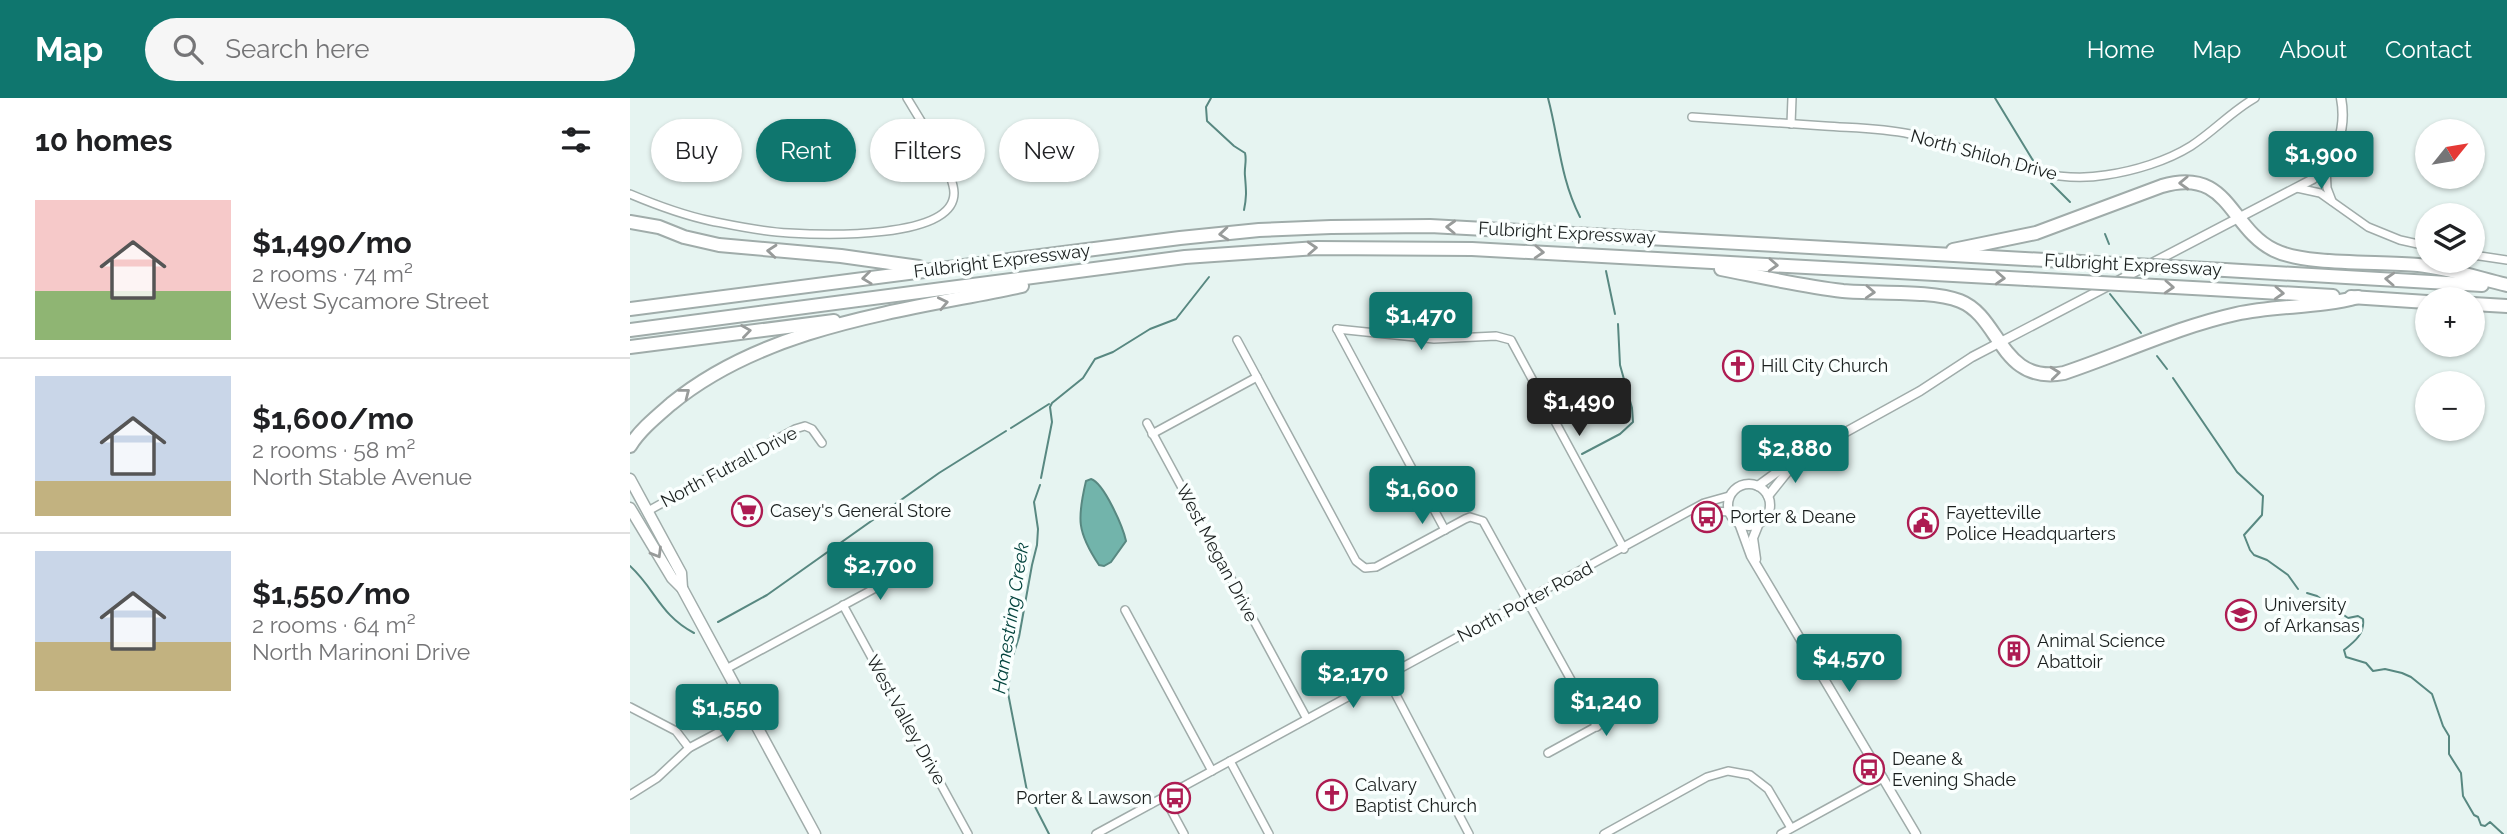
<!DOCTYPE html>
<meta charset="utf-8">
<style>
body{margin:0;font-family:Raleway,sans-serif;background:#f6f6f6;color:#202124;height:100vh;display:flex;flex-direction:column;font-size:26px;white-space:nowrap}
*{box-sizing:border-box;margin:0}
p{font-size:23px;color:#757577}
.icon{flex:none;width:38px;height:38px;fill:none;stroke:currentColor;stroke-width:2;stroke-linecap:round;stroke-linejoin:round}
.map{position:relative;flex:1;overflow:hidden}
.drawer{display:flex;flex-direction:column;background:#fff;width:630px}
.drawer>*{flex:none}
.top-card{position:absolute;left:21px;top:21px;width:665px;height:63px;display:flex;gap:14px}
.needle{width:46px;rotate:60deg}
.buttons{position:absolute;left:1785px;top:21px;display:grid;gap:14px}
.buttons a{display:grid;place-items:center;width:70px;height:70px;border-radius:50%;background:#fff;box-shadow:0 2px 5px #0004;font-size:35px}
.price{position:absolute;translate:-50% -60px;padding:0 16px;border-radius:7px;background:#0f766e;color:#fff;font-size:23px;line-height:46px;filter:drop-shadow(0 2px 4px #0008)}
.price::after{content:'';position:absolute;left:50%;top:42px;width:21px;height:16px;margin-left:-10px;background:inherit;clip-path:polygon(0 0,100% 0,50% 100%)}
.price.current{background:#222;color:#fff}
ul{padding:0;list-style:none}
li{display:flex;align-items:center;gap:21px;height:175px;padding:0 35px}
li+li{border-top:2px solid #e0e0e0}
li span{display:grid;place-items:center;flex:none;width:196px;height:140px;border-radius:0px;color:#555}
li>.icon{margin-inline-start:auto}
span .icon{width:84px;height:84px;fill:#fffc;stroke-width:1}
li b{font-size:30px}
h2{display:flex;justify-content:space-between;align-items:center;height:84px;padding:0 35px;font-size:30px}
.pill{padding:0 24px;border-radius:32px;background:#fff;box-shadow:0 2px 5px #0004;font-size:24px;line-height:63px}
.pill.current{background:#0f766e;color:#fff}
header{display:flex;align-items:center;gap:42px;box-sizing:border-box;height:98px;padding:0 35px;background:#0f766e;color:#fff}
header strong{font-size:33px}
nav{display:flex;gap:38px;margin-inline-start:auto;font-size:24px}
.search{width:490px;height:63px;background:#f6f6f6;display:flex;align-items:center;gap:18px;box-sizing:border-box;padding:0 24px;border-radius:38px;color:#757577;font-size:26px}
main{display:flex;flex:1;min-height:0}
.map>svg:first-child{display:block}
</style>
<header>
<strong>Map</strong>
<div class="search"><svg class="icon" aria-label="search" viewBox="0 0 24 24"><circle cx="10" cy="10" r="6"/><path d="M15 15l6 6"/></svg>Search here</div>
<nav><a>Home</a><a>Map</a><a>About</a><a>Contact</a></nav>
</header>
<main>
<section class="drawer">
<h2>10 homes<svg class="icon" aria-label="filters" viewBox="0 0 24 24"><path d="M4 7h16M4 17h16"/><circle cx="9" cy="7" r="2"/><circle cx="15" cy="17" r="2"/></svg></h2>
<ul>
<li><span style="background:linear-gradient(#f6c9c9 65%,#8fb573 0)"><svg class="icon" aria-label="home" viewBox="0 0 24 24"><path d="M3 11l9-7 9 7M6 9v11h12V9"/></svg></span><div><b>$1,490/mo</b><p>2 rooms · 74 m²</p><p>West Sycamore Street</p></div></li>
<li><span style="background:linear-gradient(#c9d6e8 75%,#c2b280 0)"><svg class="icon" aria-label="home" viewBox="0 0 24 24"><path d="M3 11l9-7 9 7M6 9v11h12V9"/></svg></span><div><b>$1,600/mo</b><p>2 rooms · 58 m²</p><p>North Stable Avenue</p></div></li>
<li><span style="background:linear-gradient(#c9d6e8 65%,#c2b280 0)"><svg class="icon" aria-label="home" viewBox="0 0 24 24"><path d="M3 11l9-7 9 7M6 9v11h12V9"/></svg></span><div><b>$1,550/mo</b><p>2 rooms · 64 m²</p><p>North Marinoni Drive</p></div></li>
</ul>
</section>
<div class="map">
<svg width="1877" height="736" viewBox="0 0 1877 736">
<rect width="100%" height="100%" fill="#e6f4f1"/>
<!-- water -->
<path fill="#72b4ab" stroke="#588881" stroke-width="2" d="M461 381C474 385 493 429 496 443L481 464 474 468 469 467C447 434 447 421 456 383Z"/>
<g fill="none" stroke-linecap="round" stroke-linejoin="round">
<!-- stream -->
<g stroke="#588881" stroke-width="2">
<path d="M581 0 576 9 577 23 604 48 615 55C617 63 614 70 615 78 616 92 617 97 614 112"/>
<path d="M918 0C929 41 930 80 950 119"/>
<path d="M1365 0 1407 69"/>
<path d="M1421 85 1440 104"/>
<path d="M1475 136 1479 146"/>
<path d="M976 173 985 216"/>
<path d="M1480 196 1511 235"/>
<path d="M1527 258 1537 271"/>
<path d="M1543 280 1607 374 1633 398 1632 417 1614 437 1620 452 1624 457 1637 462 1658 477 1668 491"/>
<path d="M381 330 419 306"/>
<path d="M952 356 990 336 1003 324 1002 310 990 267 988 226"/>
<path d="M411 380 422 324 420 309 422 305 453 280 465 261 483 254 520 231 546 221 579 179"/>
<path d="M410 387 404 404 408 431 407 447 402 467 389 539 381 564 378 595 397 693 419 736"/>
<path d="M0 468C26 492 30 517 64 535"/>
<path d="M1677 495 1687 498 1718 520 1728 518 1733 521C1735 536 1724 544 1714 552L1716 559 1736 565 1743 573 1755 571 1772 575 1781 579 1802 596 1813 628 1819 638V656L1831 675 1833 698 1844 717 1848 719 1851 727 1855 728 1860 724 1873 736"/>
<path d="M88 524 137 497 309 375 376 333"/>
</g>
<!-- minor casing -->
<g stroke="#a0acaa" stroke-width="10">
<g id="minor">
<path d="M1062 19C1106 22 1150 25 1195 28 1223 30 1252 30 1280 36 1346 49 1406 89 1476 77 1504 73 1537 63 1561 48 1584 33 1602 13 1625 0"/>
<path d="M1161 26 1162 0"/>
<path d="M1696 69 1697 90 1702 103"/>
<path d="M1667 90 1690 95 1738 129 1770 142 1797 148"/>
<path d="M0 96C26 107 53 117 81 123 106 128 133 134 159 135 191 137 324 142 324 95 324 74 289 20 277 0"/>
<path d="M1843 157 1877 162"/>
<path d="M707 231 804 241 866 238 881 242 994 451"/>
<path d="M707 231 815 432"/>
<path d="M607 242 726 463 735 470 746 469 835 421 840 419 853 423 967 629"/>
<path d="M517 325 677 621"/>
<path d="M522 336 627 279"/>
<path d="M1065 412 1100 414"/>
<path d="M18 413 165 331 175 328 182 331 192 345"/>
<path d="M213 507 338 736"/>
<path d="M495 512 582 673"/>
<path d="M96 571 273 475"/>
<path d="M756 578 839 736"/>
<path d="M0 609 46 633 59 650"/>
<path d="M918 655 1020 599"/>
<path d="M600 663 639 736"/>
<path d="M0 697 27 680 59 650 121 617"/>
<path d="M534 699 554 736"/>
<path d="M466 736 1074 405 1099 398"/>
<path d="M974 736 1077 679 1098 673 1120 677 1138 691 1161 730"/>
<path d="M1151 736 1253 680"/>
</g>
</g>
<!-- tertiary casing -->
<g stroke="#a0acaa" stroke-width="11">
<g id="tertiary">
<circle cx="1119" cy="407" r="21"/>
<path d="M1128 388 1158 366 1290 293 1342 259 1683 81C1706 60 1717 31 1711 0"/>
<path d="M1138 398 1166 363"/>
<path d="M1109 425 1121 458 1286 736"/>
<path d="M1126 461 1123 440 1129 425"/>
</g>
</g>
<!-- secondary casing -->
<g stroke="#a0acaa" stroke-width="13">
<g id="secondary">
<path d="M0 381 51 475 52 490"/>
<path d="M0 410 42 480 52 490 185 736"/>
</g>
</g>
<!-- motorway casing -->
<g stroke="#a0acaa" stroke-width="16">
<g id="motorway">
<path d="M0 124 29 129 54 139 89 147 211 158 289 169"/>
<path d="M1323 152 1406 135 1532 88C1599 68 1599 130 1644 152 1676 168 1750 163 1788 167 1818 170 1848 180 1877 187"/>
<path d="M1091 171C1132 179 1172 188 1213 193 1246 196 1302 192 1330 203 1371 219 1370 287 1434 275 1491 256 1547 229 1606 216 1647 207 1689 210 1728 199"/>
<path d="M1595 172 1852 187"/>
<path d="M1581 191 1703 198"/>
<path d="M1721 199 1797 204"/>
<path d="M1843 206 1877 208"/>
<path d="M0 211 550 140 629 132 701 129 800 128 1433 163"/>
<path d="M0 232 555 159 687 150 842 151 1397 181"/>
<path d="M0 249 204 223"/>
<path d="M0 348C10 332 26 319 41 306 137 227 274 213 392 188"/>
</g>
</g>
<!-- minor -->
<use href="#minor" stroke="#fff" stroke-width="7"/>
<!-- tertiary -->
<use href="#tertiary" stroke="#fff" stroke-width="8"/>
<!-- secondary -->
<use href="#secondary" stroke="#fff" stroke-width="10"/>
<!-- motorway -->
<use href="#motorway" stroke="#fff" stroke-width="12"/>
<!-- motorway-bridge casing -->
<g stroke="#a0acaa" stroke-width="16" stroke-linecap="butt">
<g id="motorway-bridge">
<path d="M1433 163 1595 172"/>
<path d="M1397 181 1581 191"/>
</g>
</g>
<!-- motorway-bridge -->
<use href="#motorway-bridge" stroke="#fff" stroke-width="12"/>
</g>
<!-- one-way arrows -->
<defs><path id="oneway-chevron" d="M-2-3.5L2.5 0L-2 3.5" fill="none" stroke-width="1.6" stroke-linecap="round" stroke-linejoin="round" transform="scale(1.75)"/></defs>
<g stroke="#989b9a">
<use href="#oneway-chevron" transform="translate(1554 85) rotate(178)"/>
<use href="#oneway-chevron" transform="translate(821 129) rotate(-178)"/>
<use href="#oneway-chevron" transform="translate(594 136) rotate(175)"/>
<use href="#oneway-chevron" transform="translate(682 150) rotate(-3)"/>
<use href="#oneway-chevron" transform="translate(142 153) rotate(-175)"/>
<use href="#oneway-chevron" transform="translate(909 154) rotate(3)"/>
<use href="#oneway-chevron" transform="translate(1143 167) rotate(3)"/>
<use href="#oneway-chevron" transform="translate(237 180) rotate(173)"/>
<use href="#oneway-chevron" transform="translate(1370 180) rotate(3)"/>
<use href="#oneway-chevron" transform="translate(1760 181) rotate(-177)"/>
<use href="#oneway-chevron" transform="translate(1539 189) rotate(3)"/>
<use href="#oneway-chevron" transform="translate(1240 194) rotate(3)"/>
<use href="#oneway-chevron" transform="translate(1649 195) rotate(3)"/>
<use href="#oneway-chevron" transform="translate(313 205) rotate(-12)"/>
<use href="#oneway-chevron" transform="translate(116 233) rotate(-8)"/>
<use href="#oneway-chevron" transform="translate(1425 275) rotate(-6)"/>
<use href="#oneway-chevron" transform="translate(55 295) rotate(-38)"/>
<use href="#oneway-chevron" transform="translate(27 455) rotate(59)"/>
</g>
<!-- icons -->
<defs>
<g id="church-ring" transform="scale(1.575)"><circle r="9.5" fill="#fafffe" stroke="#ad1c52" stroke-width="1.5"/><path d="M-1.2-6h2.4v3.5h3.3v2.4h-3.3V6h-2.4V-.1h-3.3v-2.4h3.3Z" fill="#ad1c52"/></g>
<g id="supermarket-ring" transform="scale(1.575)"><circle r="9.5" fill="#fafffe" stroke="#ad1c52" stroke-width="1.5"/><path d="M-6-5.5h2.5l.6 2H6L4.5 2H-2.5L-4.4-4H-6ZM-1.5 3.2a1.3 1.3 0 1 0 .1 0ZM3 3.2a1.3 1.3 0 1 0 .1 0Z" fill="#ad1c52"/></g>
<g id="bus-ring" transform="scale(1.575)"><circle r="9.5" fill="#fafffe" stroke="#ad1c52" stroke-width="1.5"/><path d="M-5-6H5V4H4V6H2V4H-2V6H-4V4H-5ZM-3.5-4V0h7V-4ZM-3.5 1.2v1.5H-2V1.2ZM2 1.2v1.5H3.5V1.2Z" fill="#ad1c52"/></g>
<g id="civic-ring" transform="scale(1.575)"><circle r="9.5" fill="#fafffe" stroke="#ad1c52" stroke-width="1.5"/><path d="M-.6-6.5H3V-4.5H.6V-3L4-1V1h2V6H-6V1h2V-1L-.6-3ZM-1.2 2.5V6h2.4V2.5Z" fill="#ad1c52"/></g>
<g id="university-ring" transform="scale(1.575)"><circle r="9.5" fill="#fafffe" stroke="#ad1c52" stroke-width="1.5"/><path d="M0-5L7-2L0 1L-7-2ZM-4 1L0 2.5L4 1V4Q0 6-4 4Z" fill="#ad1c52"/></g>
<g id="building-ring" transform="scale(1.575)"><circle r="9.5" fill="#fafffe" stroke="#ad1c52" stroke-width="1.5"/><path d="M-4-6H4V6H1V3H-1V6H-4ZM-2.5-4.3h1.7v1.8h-1.7ZM.8-4.3h1.7v1.8H.8ZM-2.5-1h1.7V.8h-1.7ZM.8-1h1.7V.8H.8Z" fill="#ad1c52"/></g>
</defs>
<g fill-rule="evenodd">
<use href="#church-ring" x="1108" y="268"/>
<use href="#supermarket-ring" x="117" y="413"/>
<use href="#bus-ring" x="1077" y="419"/>
<use href="#civic-ring" x="1293" y="425"/>
<use href="#university-ring" x="1611" y="517"/>
<use href="#building-ring" x="1384" y="553"/>
<use href="#bus-ring" x="1239" y="671"/>
<use href="#church-ring" x="702" y="697"/>
<use href="#bus-ring" x="545" y="700"/>
</g>
<g text-anchor="middle" stroke-width="7" stroke-linejoin="round" paint-order="stroke">
<!-- street labels -->
<g font-size="18" fill="#1b201f" stroke="#fafffe">
<text transform="translate(1354 57) rotate(15)" y="6">North Shiloh Drive</text>
<text transform="translate(937 135) rotate(3)" y="6">Fulbright Expressway</text>
<text transform="translate(372 163) rotate(-7)" y="6">Fulbright Expressway</text>
<text transform="translate(1503 167) rotate(3)" y="6">Fulbright Expressway</text>
<text transform="translate(99 369) rotate(-28)" y="6">North Futrall Drive</text>
<text transform="translate(587 455) rotate(62)" y="6">West Megan Drive</text>
<text transform="translate(895 504) rotate(-28)" y="6">North Porter Road</text>
<text transform="translate(276 622) rotate(61)" y="6">West Valley Drive</text>
</g>
<!-- poi labels -->
<g font-size="18" fill="#1b201f" stroke="#fafffe" text-anchor="start">
<text x="1131" y="274">Hill City Church</text>
<text x="140" y="419">Casey's General Store</text>
<text x="1316" y="421">Fayetteville<tspan x="1316" dy="21">Police Headquarters</tspan></text>
<text x="1100" y="425">Porter &amp; Deane</text>
<text x="1634" y="513">University<tspan x="1634" dy="21">of Arkansas</tspan></text>
<text x="1407" y="549">Animal Science<tspan x="1407" dy="21">Abattoir</tspan></text>
<text x="1262" y="667">Deane &amp;<tspan x="1262" dy="21">Evening Shade</tspan></text>
<text x="725" y="693">Calvary<tspan x="725" dy="21">Baptist Church</tspan></text>
<text x="522" y="706" text-anchor="end">Porter &amp; Lawson</text>
</g>
<!-- water labels -->
<g font-size="19" font-style="italic" fill="#03433d" stroke="#fafffe">
<text transform="translate(380 520) rotate(-81)" y="7">Hamestring Creek</text>
</g>
</g>
</svg>
<div class="buttons">
<a><svg class="needle" viewBox="-14 -14 28 28"><path d="M0-13l5 13h-10z" fill="#e53935"/><path d="M0 13l5-13h-10z" fill="#757577"/></svg></a>
<a><svg class="icon" aria-label="layers" viewBox="0 0 24 24"><path d="M12 4l9 5-9 5-9-5zM3 14l9 5 9-5"/></svg></a>
<a>+</a>
<a>−</a>
</div>
<b class="price" style="left:1691px;top:93px">$1,900</b>
<b class="price" style="left:791px;top:254px">$1,470</b>
<b class="price current" style="left:949px;top:340px">$1,490</b>
<b class="price" style="left:1165px;top:387px">$2,880</b>
<b class="price" style="left:792px;top:428px">$1,600</b>
<b class="price" style="left:250px;top:504px">$2,700</b>
<b class="price" style="left:1219px;top:596px">$4,570</b>
<b class="price" style="left:723px;top:612px">$2,170</b>
<b class="price" style="left:976px;top:640px">$1,240</b>
<b class="price" style="left:97px;top:646px">$1,550</b>
<div class="top-card">
<a class="pill">Buy</a>
<a class="pill current">Rent</a>
<a class="pill">Filters</a>
<a class="pill">New</a>
</div>
</div>
</main>
